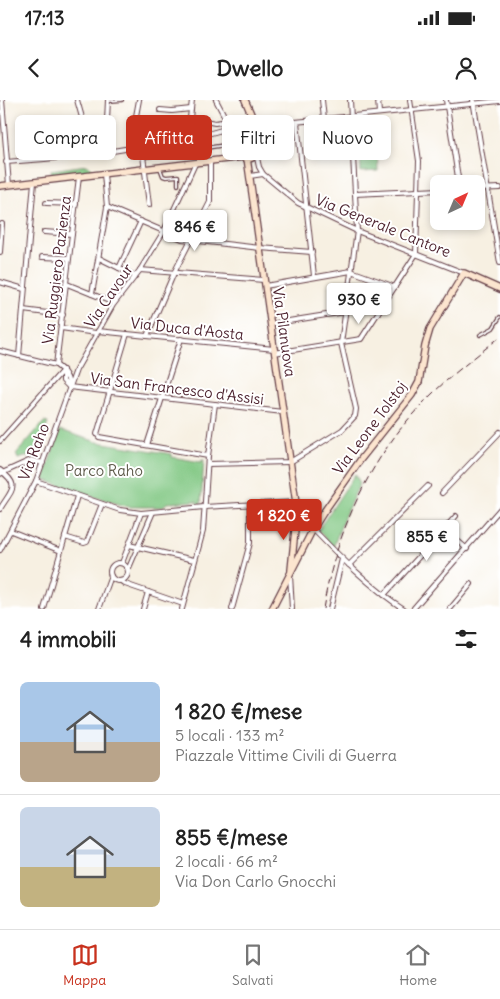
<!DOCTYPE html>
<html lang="it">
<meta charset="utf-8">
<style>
body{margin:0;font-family:Delius,sans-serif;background:#f2f2f2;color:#222;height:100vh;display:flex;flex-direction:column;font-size:19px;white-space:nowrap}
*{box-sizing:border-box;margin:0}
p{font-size:16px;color:#767676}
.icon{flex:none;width:28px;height:28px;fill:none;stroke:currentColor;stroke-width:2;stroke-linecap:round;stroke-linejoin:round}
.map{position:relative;height:509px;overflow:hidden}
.drawer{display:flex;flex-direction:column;background:#fff;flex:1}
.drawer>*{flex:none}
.top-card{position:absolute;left:15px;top:15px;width:470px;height:45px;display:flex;gap:10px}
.needle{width:32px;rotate:44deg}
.fabs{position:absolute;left:430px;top:75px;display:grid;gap:10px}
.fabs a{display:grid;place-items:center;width:55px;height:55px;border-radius:8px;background:#fff;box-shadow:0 2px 8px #0003;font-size:25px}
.price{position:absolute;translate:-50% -42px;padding:0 11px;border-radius:5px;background:#fff;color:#222;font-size:16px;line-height:32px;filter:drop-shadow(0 1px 2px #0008)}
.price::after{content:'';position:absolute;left:50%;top:30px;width:15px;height:11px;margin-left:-8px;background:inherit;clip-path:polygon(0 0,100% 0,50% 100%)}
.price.selected{background:#c8321e;color:#fff}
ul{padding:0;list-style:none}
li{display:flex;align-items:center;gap:15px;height:125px;padding:0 20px}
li+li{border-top:1px solid #e0e0e0}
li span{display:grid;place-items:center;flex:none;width:140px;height:100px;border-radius:8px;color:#555}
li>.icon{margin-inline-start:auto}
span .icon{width:60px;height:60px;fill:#fffc;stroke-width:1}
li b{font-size:21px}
h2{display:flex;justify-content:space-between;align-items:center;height:60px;padding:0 20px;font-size:21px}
.chip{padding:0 18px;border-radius:8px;background:#fff;box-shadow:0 2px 8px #0003;font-size:18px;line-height:45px}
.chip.selected{background:#c8321e;color:#fff}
.status{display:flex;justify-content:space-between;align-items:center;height:35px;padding:0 25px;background:#fff;direction:ltr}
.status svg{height:14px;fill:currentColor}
header{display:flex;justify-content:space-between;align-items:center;height:65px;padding:0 20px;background:#fff;font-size:22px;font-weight:700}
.tabs{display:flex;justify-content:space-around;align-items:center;height:70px;border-top:1px solid #e0e0e0;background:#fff;font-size:14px;color:#767676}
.tabs a{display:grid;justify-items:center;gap:2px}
.tabs .selected{color:#c8321e}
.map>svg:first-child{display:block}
</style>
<div class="status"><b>17:13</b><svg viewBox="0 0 49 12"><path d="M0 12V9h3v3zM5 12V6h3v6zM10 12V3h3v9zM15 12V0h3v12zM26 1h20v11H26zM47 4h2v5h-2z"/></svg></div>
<header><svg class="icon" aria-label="back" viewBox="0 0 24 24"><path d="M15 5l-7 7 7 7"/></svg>Dwello<svg class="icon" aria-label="person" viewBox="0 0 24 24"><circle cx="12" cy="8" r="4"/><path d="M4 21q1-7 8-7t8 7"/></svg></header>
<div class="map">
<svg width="500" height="509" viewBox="0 0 500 509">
<rect width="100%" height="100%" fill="#fff"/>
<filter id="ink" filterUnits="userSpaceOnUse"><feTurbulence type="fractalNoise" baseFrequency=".02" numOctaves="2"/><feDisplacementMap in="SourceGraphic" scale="10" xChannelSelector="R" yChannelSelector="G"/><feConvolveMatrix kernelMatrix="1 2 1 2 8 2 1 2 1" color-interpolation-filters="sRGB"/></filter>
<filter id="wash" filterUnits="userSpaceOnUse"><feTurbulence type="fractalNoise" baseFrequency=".0096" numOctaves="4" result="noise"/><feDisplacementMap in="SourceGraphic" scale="20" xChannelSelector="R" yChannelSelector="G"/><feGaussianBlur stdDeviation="1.12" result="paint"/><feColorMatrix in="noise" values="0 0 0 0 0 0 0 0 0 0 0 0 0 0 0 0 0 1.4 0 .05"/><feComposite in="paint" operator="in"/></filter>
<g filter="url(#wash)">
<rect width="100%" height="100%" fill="#f7f0e2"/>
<!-- green -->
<g fill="#82c884" stroke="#667458">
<path d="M360 46H377L378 71 361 72Z"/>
<path d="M87 65 92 69V71L52 76 51 70Z"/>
<path d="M44 322 48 323 40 344 42 347 40 353 18 359 16 354Z"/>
<path d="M60 330 97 342 172 354V357L201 362 202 360H204L201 404H197V401L167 403 162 407H129L74 391 43 379Z"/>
<path d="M355 374 360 383 345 415 333 448 318 430Z"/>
</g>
</g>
<g filter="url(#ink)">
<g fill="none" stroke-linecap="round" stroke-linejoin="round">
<!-- lane casing -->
<g stroke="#643e46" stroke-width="4.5">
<g id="lane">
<path d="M108 1 122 0"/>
<path d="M145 57 239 43"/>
<path d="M160 68 163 76 166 77 178 76V85"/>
<path d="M480 235 493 228 500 217"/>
<path d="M304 416 313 418 319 416"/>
</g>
</g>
<!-- street casing -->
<g stroke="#643e46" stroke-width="6">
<g id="street">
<path d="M2 0 9 85"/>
<path d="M108 0 107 20 111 52"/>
<path d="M139 0 136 16 142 47 149 105"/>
<path d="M216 0 240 46"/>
<path d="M322 0 324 19"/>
<path d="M378 0 379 13"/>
<path d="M446 0 459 84"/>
<path d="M473 0 500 163"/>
<path d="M160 10 172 11 191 9"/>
<path d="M190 18 215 23 228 21"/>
<path d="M297 22 314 176"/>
<path d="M256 26 500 1"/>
<path d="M139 30 189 27 192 0"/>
<path d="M256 53 259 67 263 74 298 103 357 131 464 173"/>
<path d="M63 58C63 49 61 28 71 23 74 21 79 21 83 21L77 0"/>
<path d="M6 62C53 59 98 54 144 46 173 41 202 37 231 27"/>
<path d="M250 76 263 74"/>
<path d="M476 89 500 88"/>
<path d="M355 94 439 90"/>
<path d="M46 103 76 104"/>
<path d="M107 107 182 139 260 148 312 152"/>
<path d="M44 132 72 134"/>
<path d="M0 152 2 124"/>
<path d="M42 157 69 158"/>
<path d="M99 158 135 176"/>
<path d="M119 168 141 121"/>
<path d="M140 170 264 180"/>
<path d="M0 182 24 189"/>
<path d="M67 184 114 203"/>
<path d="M265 186 351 171 395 187"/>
<path d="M92 194 107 107 104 74"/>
<path d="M23 210 63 215"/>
<path d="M270 224 345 212"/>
<path d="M61 228 96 233"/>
<path d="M98 231 274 249"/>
<path d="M127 234 97 334 99 337 208 356"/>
<path d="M147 236 174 173 210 102V62"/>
<path d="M0 251 56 265C64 271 68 276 69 285"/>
<path d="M274 253 361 239 416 154 419 61 410 0"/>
<path d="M19 256 34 82"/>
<path d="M56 265 79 77"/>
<path d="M63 270V281L69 287"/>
<path d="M69 287 283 312"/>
<path d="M0 341 63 270"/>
<path d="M147 345 181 239"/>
<path d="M208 364 290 362 342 330 355 316 356 309 341 243 357 131 350 0"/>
<path d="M0 370C21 386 12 389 0 409"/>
<path d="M0 374 31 360 43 363"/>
<path d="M36 381 120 410 141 413 204 407 296 402"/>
<path d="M442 393 500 332"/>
<path d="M313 429C340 457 371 488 404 509"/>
<path d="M444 429 467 449"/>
<path d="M11 431 61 451"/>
<path d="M65 437 84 443 87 442 102 404"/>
<path d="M129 445 194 460"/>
<path d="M0 450 36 381 76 270 113 205 140 170 164 131 195 64"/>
<circle cx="119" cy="472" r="9"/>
<path d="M122 463 141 413"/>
<path d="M349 465 428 386"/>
<path d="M128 470 153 412"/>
<path d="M290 475 292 509"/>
<path d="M121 481 125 484 183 504"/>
<path d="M384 495 456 416"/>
<path d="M44 509 77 396"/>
<path d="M99 509 111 476"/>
<path d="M143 509 148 492"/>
<path d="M182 509 203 431 208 356 215 304"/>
<path d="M232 509 250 443V404"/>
<path d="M330 509 342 459"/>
<path d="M413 509 500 409"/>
<path d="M450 509 471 484"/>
</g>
</g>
<!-- secondary casing -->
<g stroke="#643e46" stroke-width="8">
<g id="secondary">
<path d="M245 0 257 28 256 45"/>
<circle cx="248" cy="50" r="9"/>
<path d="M247 58 297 410 291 470"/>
<path d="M0 86 244 57"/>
<path d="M297 410 313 429"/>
<path d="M272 509 313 429 323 413 361 359 412 295 419 282 425 246 430 229 464 173 500 189"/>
</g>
</g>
<!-- lane -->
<use href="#lane" stroke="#fff" stroke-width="2"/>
<!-- street -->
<use href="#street" stroke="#fff" stroke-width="4"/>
<!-- secondary -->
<use href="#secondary" stroke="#fce5cf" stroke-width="5.5"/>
<!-- rail -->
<path stroke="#4a1f2b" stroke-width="1" stroke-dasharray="8 4" stroke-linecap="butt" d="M323 509C336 432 369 359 424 302 447 278 474 258 500 237"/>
</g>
</g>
<g text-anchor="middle" stroke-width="4" stroke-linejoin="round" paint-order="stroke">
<!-- street labels -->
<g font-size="15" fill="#4a1f2b" stroke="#fff">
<text transform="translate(383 126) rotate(22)" y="5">Via Generale Cantore</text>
<text transform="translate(57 170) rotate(-83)" y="5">Via Ruggiero Pazienza</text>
<text transform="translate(109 196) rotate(-56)" y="5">Via Cavour</text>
<text transform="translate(187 229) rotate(6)" y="5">Via Duca d'Aosta</text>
<text transform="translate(284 232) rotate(82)" y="5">Via Pilanuova</text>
<text transform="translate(177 289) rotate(7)" y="5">Via San Francesco d'Assisi</text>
<text transform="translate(370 328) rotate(-53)" y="5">Via Leone Tolstoj</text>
<text transform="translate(34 352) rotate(-69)" y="5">Via Raho</text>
</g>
<!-- park labels -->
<g font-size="15" fill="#5e5a4a" stroke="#fff">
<text x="104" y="376">Parco Raho</text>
</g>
</g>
</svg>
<div class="fabs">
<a><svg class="needle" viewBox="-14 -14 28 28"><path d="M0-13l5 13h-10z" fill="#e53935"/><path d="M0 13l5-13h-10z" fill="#767676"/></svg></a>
</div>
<b class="price" style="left:195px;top:152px">846 €</b>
<b class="price" style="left:359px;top:225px">930 €</b>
<b class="price selected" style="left:284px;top:441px">1 820 €</b>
<b class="price" style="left:427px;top:462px">855 €</b>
<div class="top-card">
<a class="chip">Compra</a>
<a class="chip selected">Affitta</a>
<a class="chip">Filtri</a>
<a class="chip">Nuovo</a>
</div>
</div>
<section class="drawer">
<h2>4 immobili<svg class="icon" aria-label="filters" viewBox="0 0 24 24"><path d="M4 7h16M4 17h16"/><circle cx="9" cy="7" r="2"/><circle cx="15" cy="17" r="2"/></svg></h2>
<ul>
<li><span style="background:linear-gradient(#a9c7e8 60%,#b9a48a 0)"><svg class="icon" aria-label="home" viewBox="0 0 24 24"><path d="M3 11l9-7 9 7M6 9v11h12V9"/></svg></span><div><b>1 820 €/mese</b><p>5 locali · 133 m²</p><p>Piazzale Vittime Civili di Guerra</p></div></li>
<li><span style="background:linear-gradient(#c9d6e8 60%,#c2b280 0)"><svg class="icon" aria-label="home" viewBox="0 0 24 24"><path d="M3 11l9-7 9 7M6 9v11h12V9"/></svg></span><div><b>855 €/mese</b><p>2 locali · 66 m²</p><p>Via Don Carlo Gnocchi</p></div></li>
</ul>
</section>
<nav class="tabs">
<a class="selected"><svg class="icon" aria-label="map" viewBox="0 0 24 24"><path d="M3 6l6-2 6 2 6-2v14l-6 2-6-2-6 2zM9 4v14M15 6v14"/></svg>Mappa</a>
<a><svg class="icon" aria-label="saved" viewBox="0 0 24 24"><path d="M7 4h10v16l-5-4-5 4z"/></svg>Salvati</a>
<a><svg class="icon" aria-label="home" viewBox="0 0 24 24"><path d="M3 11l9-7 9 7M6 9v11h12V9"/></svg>Home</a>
</nav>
